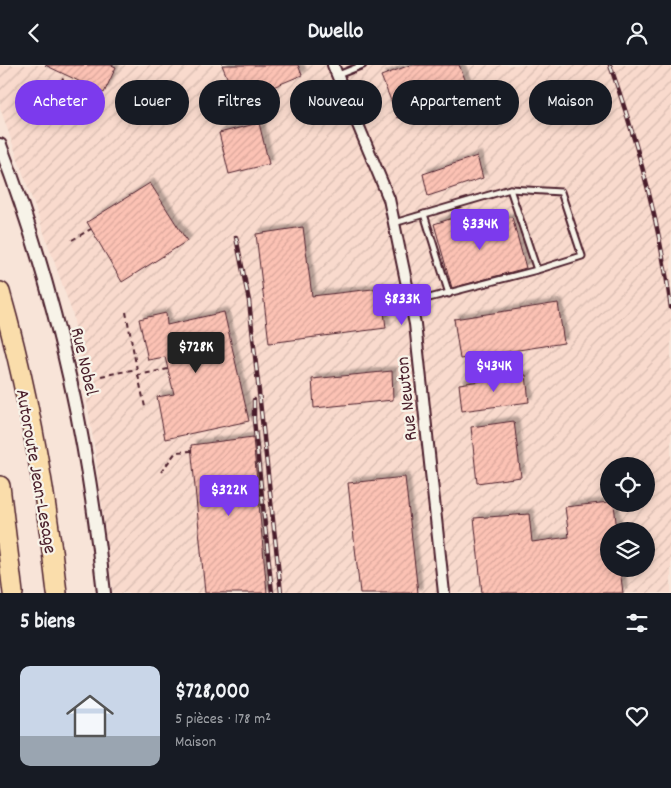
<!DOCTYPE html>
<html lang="fr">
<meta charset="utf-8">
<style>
body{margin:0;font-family:Dekko,sans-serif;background:#242831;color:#f1f3f6;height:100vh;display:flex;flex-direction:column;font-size:19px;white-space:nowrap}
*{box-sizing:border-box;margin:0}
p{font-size:16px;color:#9ea1a6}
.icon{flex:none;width:28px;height:28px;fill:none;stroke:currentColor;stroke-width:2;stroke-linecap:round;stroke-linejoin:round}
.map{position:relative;height:528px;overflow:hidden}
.panel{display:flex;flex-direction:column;background:#171b24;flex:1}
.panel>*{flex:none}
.guide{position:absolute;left:15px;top:15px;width:641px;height:45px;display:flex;gap:10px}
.tools{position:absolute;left:600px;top:392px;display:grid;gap:10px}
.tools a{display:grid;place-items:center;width:55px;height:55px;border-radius:50%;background:#171b24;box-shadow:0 2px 8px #0003;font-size:25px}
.price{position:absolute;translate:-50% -42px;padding:0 11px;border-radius:5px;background:#7c3aed;color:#fff;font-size:16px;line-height:32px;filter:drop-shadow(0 1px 2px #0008)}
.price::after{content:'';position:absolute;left:50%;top:30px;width:15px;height:11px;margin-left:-8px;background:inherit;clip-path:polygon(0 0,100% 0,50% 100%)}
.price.selected{background:#222;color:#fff}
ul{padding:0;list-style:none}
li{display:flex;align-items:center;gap:15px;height:125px;padding:0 20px}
li span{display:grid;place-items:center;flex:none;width:140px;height:100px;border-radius:10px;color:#555}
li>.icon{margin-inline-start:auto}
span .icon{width:60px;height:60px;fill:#fffc;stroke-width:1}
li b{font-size:21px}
h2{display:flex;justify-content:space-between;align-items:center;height:60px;padding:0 20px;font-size:21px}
.chip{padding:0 18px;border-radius:22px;background:#171b24;box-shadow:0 2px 8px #0003;font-size:18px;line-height:45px}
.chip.selected{background:#7c3aed;color:#fff}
header{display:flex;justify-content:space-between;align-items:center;height:65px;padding:0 20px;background:#171b24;font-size:22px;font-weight:700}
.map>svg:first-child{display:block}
</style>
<header><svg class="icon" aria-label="back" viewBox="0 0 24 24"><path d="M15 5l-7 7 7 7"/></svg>Dwello<svg class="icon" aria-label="person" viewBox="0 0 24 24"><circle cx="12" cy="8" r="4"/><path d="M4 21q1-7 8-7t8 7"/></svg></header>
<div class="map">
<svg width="671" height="528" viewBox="0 0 671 528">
<defs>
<pattern id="industrial-furrows" width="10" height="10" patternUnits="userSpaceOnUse" patternTransform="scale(1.25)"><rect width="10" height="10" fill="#f9dacd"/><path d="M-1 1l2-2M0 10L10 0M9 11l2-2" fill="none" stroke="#d7bbb0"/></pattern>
<pattern id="building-hatch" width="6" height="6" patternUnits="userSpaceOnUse" patternTransform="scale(1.25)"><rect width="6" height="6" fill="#fcc2b4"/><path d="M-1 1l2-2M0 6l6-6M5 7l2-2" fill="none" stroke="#daa69b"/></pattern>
<filter id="shadow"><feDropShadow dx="4.5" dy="-4.5" stdDeviation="1" flood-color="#0004"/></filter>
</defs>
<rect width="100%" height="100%" fill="#f8e4d8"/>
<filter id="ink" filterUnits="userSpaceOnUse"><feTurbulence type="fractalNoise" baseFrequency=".02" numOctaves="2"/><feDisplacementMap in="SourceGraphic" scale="10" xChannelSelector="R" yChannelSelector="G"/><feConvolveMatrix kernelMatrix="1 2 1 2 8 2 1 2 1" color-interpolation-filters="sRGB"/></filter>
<g filter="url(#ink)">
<!-- industrial -->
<path fill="url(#industrial-furrows)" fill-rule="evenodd" d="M0 0H671V528H113L95 386 73 250 0 43ZM609 401H646V439H609ZM609 466H646V504H609Z"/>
<!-- building -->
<g fill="url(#building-hatch)" stroke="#4a1f2b" filter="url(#shadow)">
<path d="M45 0H111L116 2 104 28Z"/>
<path d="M222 0H298L302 10 237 37Z"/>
<path d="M410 0H459L470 26 398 53 381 11Z"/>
<path d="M259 58 269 99 229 109 219 68Z"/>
<path d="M477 91 483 113 428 131 423 109Z"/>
<path d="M150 118 187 176 122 217 87 157Z"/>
<path d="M512 152 526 203 452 223 434 159 453 153 455 167Z"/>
<path d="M303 162 312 231 381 223 386 263 269 278 256 169Z"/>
<path d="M558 238 564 278 460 294 454 254Z"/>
<path d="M224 247 249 356 165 374 157 332 174 329 165 292 148 295 139 254 166 248 167 260Z"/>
<path d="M392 306 393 335 314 343 312 314Z"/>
<path d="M526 310 529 337 462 346 459 319Z"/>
<path d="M514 356 521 412 477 418 471 362Z"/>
<path d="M253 372 267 528H205L191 380Z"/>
<path d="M405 412 418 528H360L348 418Z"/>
<path d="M609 437 614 439 617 466H609V504H620L623 528H482L474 453 529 449 532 477 569 472 565 442Z"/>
</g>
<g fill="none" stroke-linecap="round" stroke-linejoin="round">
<!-- service casing -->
<g stroke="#4a1f2b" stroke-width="9">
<g id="service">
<path d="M338 10 363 0"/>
<path d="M424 149 449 229"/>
<path d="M394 158 510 124 561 127 582 191 537 205"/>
<path d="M410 238 537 205 510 124"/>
</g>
</g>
<!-- minor casing -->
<g stroke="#4a1f2b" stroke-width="14">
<path id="minor" d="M333 0 389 134 415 259 444 528"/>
</g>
<!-- tertiary casing -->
<g stroke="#4a1f2b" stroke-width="16">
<path id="tertiary" d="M0 80C56 226 88 373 104 528"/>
</g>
<!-- motorway casing -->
<g stroke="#4a1f2b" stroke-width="22">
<g id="motorway">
<path d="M0 227C28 325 46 426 57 528"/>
<path d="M0 421 13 528"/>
</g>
</g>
<!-- path -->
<g stroke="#4a1f2b" stroke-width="2" stroke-dasharray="5 4" stroke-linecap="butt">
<path d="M57 26 65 10"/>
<path d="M72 175 91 164"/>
<path d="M126 247 138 310 168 304"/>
<path d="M138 310 145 342"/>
<path d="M101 311 137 304"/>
<path d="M161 407 176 387 192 386"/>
</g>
<!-- service -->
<use href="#service" stroke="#f7f3e8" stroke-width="5"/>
<!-- minor -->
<use href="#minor" stroke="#f7f3e8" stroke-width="10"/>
<!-- tertiary -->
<use href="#tertiary" stroke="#f7f3e8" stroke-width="12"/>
<!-- motorway -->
<use href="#motorway" stroke="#faddab" stroke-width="19"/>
<!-- rail casing -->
<g stroke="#4a1f2b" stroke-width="4.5">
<g id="rail">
<path d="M610 0C638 79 660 160 671 243"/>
<path d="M236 172 249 236 281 528"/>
<path d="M254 335V355L272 528"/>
</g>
</g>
<!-- rail -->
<use href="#rail" stroke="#f7f3e8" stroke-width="2.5" stroke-dasharray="8" stroke-linecap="butt"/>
</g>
</g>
<g text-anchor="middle" stroke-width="4.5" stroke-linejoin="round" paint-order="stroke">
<!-- street labels -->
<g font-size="19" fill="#4a1f2b" stroke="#f7f3e8">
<text transform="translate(86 296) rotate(77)" y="7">Rue Nobel</text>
<text transform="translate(405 334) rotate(-96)" y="7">Rue Newton</text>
<text transform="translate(38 406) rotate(80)" y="7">Autoroute Jean-Lesage</text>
</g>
</g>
</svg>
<div class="tools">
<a><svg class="icon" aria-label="locate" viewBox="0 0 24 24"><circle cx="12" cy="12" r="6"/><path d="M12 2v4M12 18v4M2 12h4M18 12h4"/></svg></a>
<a><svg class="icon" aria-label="layers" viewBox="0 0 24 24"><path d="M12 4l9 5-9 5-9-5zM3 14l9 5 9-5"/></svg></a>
</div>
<b class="price" style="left:480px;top:186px">$334K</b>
<b class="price" style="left:402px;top:261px">$833K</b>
<b class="price selected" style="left:196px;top:309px">$728K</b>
<b class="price" style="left:494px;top:328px">$434K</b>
<b class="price" style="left:229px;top:452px">$322K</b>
<div class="guide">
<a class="chip selected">Acheter</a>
<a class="chip">Louer</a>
<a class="chip">Filtres</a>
<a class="chip">Nouveau</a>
<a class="chip">Appartement</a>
<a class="chip">Maison</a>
</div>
</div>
<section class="panel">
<h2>5 biens<svg class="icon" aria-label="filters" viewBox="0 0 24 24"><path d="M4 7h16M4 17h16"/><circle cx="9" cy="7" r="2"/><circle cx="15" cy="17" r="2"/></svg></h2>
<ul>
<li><span style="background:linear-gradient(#c9d6e8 70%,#9aa5b1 0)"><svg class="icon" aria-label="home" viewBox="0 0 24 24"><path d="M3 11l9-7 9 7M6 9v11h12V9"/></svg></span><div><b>$728,000</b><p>5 pièces · 178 m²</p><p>Maison</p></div><svg class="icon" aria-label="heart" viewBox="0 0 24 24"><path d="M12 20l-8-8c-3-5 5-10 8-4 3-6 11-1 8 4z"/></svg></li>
</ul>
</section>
